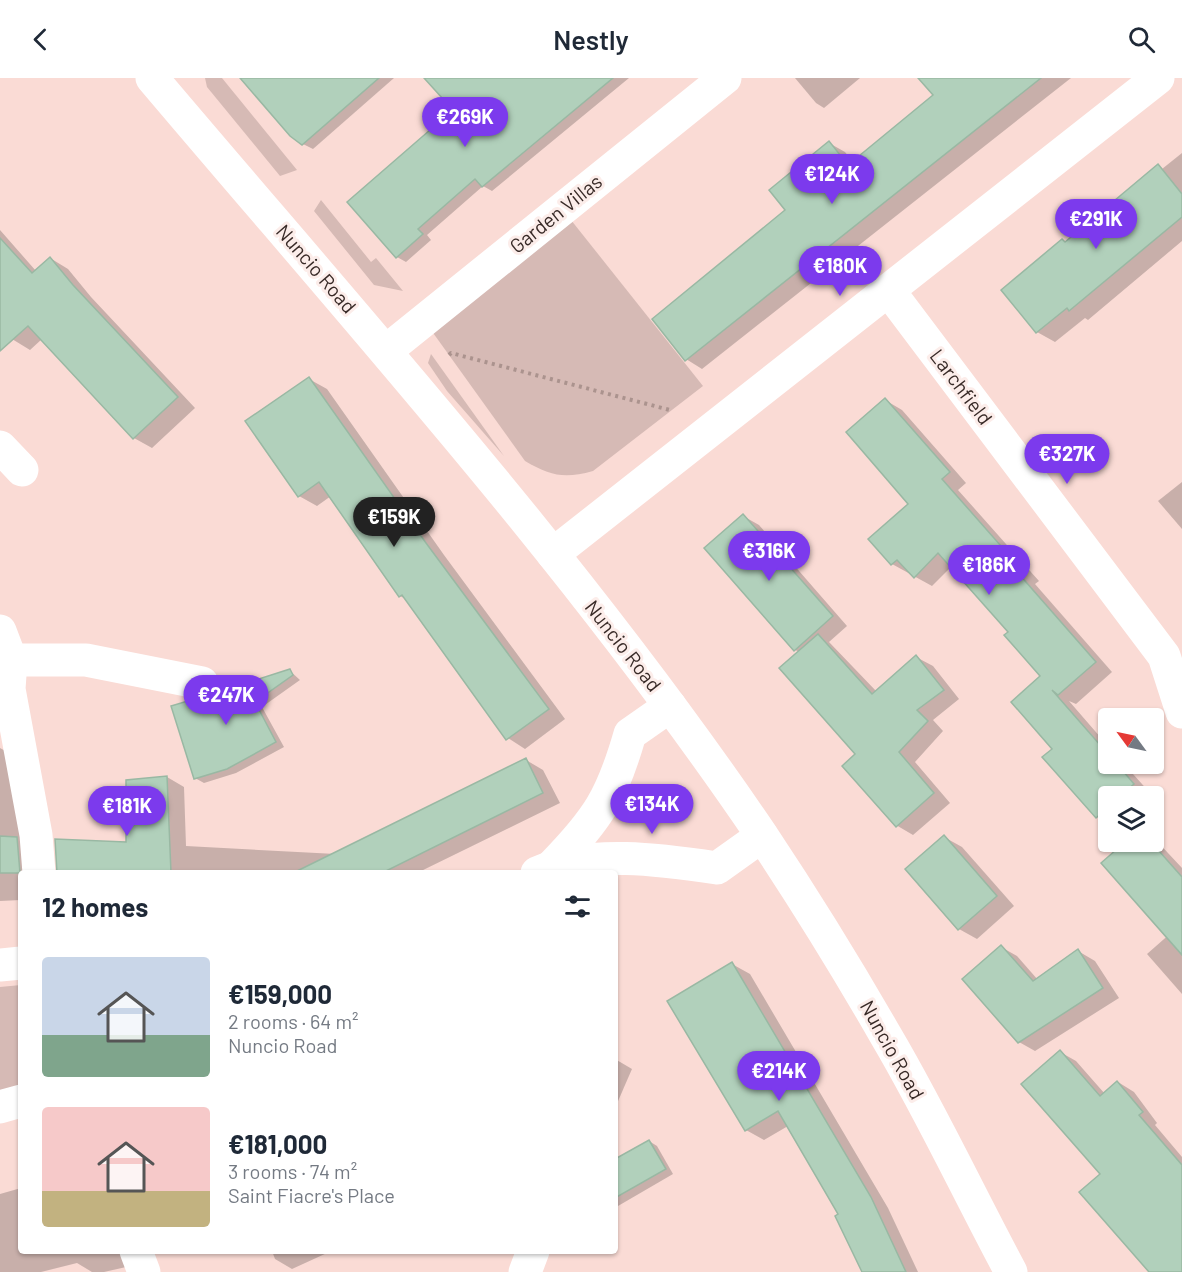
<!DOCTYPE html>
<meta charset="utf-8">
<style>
body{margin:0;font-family:Barlow,sans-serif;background:#f2f2f3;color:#1f2937;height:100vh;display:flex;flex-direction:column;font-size:22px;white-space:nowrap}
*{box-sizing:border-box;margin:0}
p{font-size:20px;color:#747a83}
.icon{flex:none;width:33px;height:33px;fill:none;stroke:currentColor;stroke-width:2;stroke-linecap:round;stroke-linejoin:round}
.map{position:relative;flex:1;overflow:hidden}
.panel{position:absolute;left:18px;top:792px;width:600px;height:384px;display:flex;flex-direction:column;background:#fff;border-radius:6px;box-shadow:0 2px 4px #0004}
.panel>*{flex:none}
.needle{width:39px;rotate:303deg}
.tools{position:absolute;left:1098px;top:630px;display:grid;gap:12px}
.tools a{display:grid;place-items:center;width:66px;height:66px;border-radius:6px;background:#fff;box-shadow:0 2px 4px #0004;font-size:30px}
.price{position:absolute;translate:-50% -51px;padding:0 14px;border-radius:21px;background:#7c3aed;color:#fff;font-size:20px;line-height:39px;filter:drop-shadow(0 2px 3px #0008)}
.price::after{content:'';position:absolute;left:50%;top:36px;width:18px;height:14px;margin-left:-9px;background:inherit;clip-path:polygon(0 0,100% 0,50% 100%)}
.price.selected{background:#222;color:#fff}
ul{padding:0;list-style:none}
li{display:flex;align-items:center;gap:18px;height:150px;padding:0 24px}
li span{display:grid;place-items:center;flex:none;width:168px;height:120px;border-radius:6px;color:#555}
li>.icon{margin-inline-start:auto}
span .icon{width:72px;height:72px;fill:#fffc;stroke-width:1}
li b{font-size:26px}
h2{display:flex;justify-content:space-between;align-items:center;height:72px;padding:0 24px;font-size:26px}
header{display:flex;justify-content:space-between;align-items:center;height:78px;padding:0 24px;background:#fff;font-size:27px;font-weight:600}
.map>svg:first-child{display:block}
</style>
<header><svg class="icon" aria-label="back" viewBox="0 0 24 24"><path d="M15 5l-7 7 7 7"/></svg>Nestly<svg class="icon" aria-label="search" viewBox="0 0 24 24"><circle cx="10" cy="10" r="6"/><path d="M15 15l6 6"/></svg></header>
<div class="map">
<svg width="1182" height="1194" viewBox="0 0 1182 1194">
<rect width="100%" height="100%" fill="#fadbd5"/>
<!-- green -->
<g fill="#d6bab5">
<path d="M205 0H222L297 92 280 98 207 9Z"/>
<path d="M321 122 371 184 376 180 403 213 374 207 314 133Z"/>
<path d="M571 142 703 308 593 393C564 401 551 398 525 383L431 252Z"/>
<path d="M431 276 504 378 447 313 428 285Z"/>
<path d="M21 907V1014L0 1019V909Z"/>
</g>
<!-- shadow -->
<g fill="#0003">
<path d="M277 0H394L313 71 303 66Z"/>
<path d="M536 0H629L492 113 483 108 427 157 431 162 406 184 397 179 349 124Z"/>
<path d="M795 0H860L824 30 816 25Z"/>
<path d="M958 0H1071L702 291 686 281 829 65 845 74 854 85Z"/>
<path d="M1182 75V163L1088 242 1085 240 1055 264 1037 254 1003 213 1066 165 1158 88 1162 91Z"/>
<path d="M0 152 36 193 50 180 68 191 91 219 195 330 152 370 134 360 42 261 30 272 12 261 0 248Z"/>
<path d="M309 301 327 311 444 477 565 641 525 671 508 660 408 522 400 518 331 418 317 428 299 418Z"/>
<path d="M885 322 902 332 966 405 958 412 1039 503 1035 506 1112 594 1076 626 1069 623 1108 668V686H1124L1151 716 1148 718H1108V745L1097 739 1042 598 1010 554 952 488 932 508 892 486 910 426Z"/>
<path d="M1182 404V451L1158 423Z"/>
<path d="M743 438 759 447 847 548 829 564 877 614 916 579 933 588 959 621 933 642 943 653 915 684 950 725 913 757 896 747 800 574 795 572Z"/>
<path d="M289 592 300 602 262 629 284 669 236 695 204 705 195 700 208 624Z"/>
<path d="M0 670 18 680 37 795H21V822L0 823Z"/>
<path d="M526 682 543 692 560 725 417 795H59L128 766 167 699 184 709 186 768 336 776Z"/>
<path d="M944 759 962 769 1014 828 977 861 959 851Z"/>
<path d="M1154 760 1182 790V916L1147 876 1172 854 1103 785 1128 764H1154Z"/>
<path d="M1001 869 1017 878 1038 902 1078 873 1095 883 1119 920 1035 973 1019 964Z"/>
<path d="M732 886 750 896 888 1130 918 1194H863L840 1137 788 1048 764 1062 746 1052Z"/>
<path d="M1060 974 1076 983 1105 1016 1118 1004 1134 1014 1157 1045 1155 1047 1182 1079V1194H1151L1102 1096Z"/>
<path d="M615 981 632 991 615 1030Z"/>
<path d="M649 1063 657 1068 673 1096 618 1128 615 1126V1083Z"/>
<path d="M21 1110V1173H136L135 1187 104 1194H92L77 1185 41 1194H0V1116Z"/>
<path d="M272 1173H327V1175L292 1191 275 1181Z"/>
</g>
<!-- building -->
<g fill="#b1d0bb" stroke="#99b8a3" stroke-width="1.5">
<path d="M240 0H379L302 67 290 58Z"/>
<path d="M424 0H613L482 109 475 101 418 151 423 156 396 180 347 124 453 32Z"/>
<path d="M918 0H1041L685 283 652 241 785 132 769 112 829 63 848 87 933 17Z"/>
<path d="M1158 86 1182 116V139L1069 233 1067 230 1036 255 1001 212 1062 161 1065 164Z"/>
<path d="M0 160 32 195 50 179 73 207 178 319 133 361 28 248 0 273Z"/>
<path d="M309 299 426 465 549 631 506 662 402 517 399 519 319 404 298 419 245 343Z"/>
<path d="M885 320 950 394 942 401 1023 493 1019 496 1096 584 1058 617 1052 612 1108 676V686H1117L1134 706 1120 718H1108V729L1096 740 1042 679 1052 671 1011 624 1040 598 1004 557 1008 554 938 475 914 500 897 482 891 487 868 461 908 426 846 354Z"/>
<path d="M743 436 833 538 794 573 704 470Z"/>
<path d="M818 556 872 616 916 577 944 612 917 632 928 643 899 674 934 715 896 749 842 688 855 676 779 590Z"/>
<path d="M290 591 293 597 255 624 276 664 227 691 194 701 171 628 191 622 207 623 218 614Z"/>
<path d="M526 680 543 715 382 795H293Z"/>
<path d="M167 698 171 795H57L55 761 126 764V702Z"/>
<path d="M944 757 997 818 958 852 905 791Z"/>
<path d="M0 758 17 759 20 795H0Z"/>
<path d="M1125 764H1151L1182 799V877L1101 785Z"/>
<path d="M1001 867 1033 903 1078 871 1103 910 1018 965 962 901Z"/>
<path d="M732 884 871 1119 906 1194H862L835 1138 838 1136 778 1033 745 1053 667 923Z"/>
<path d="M1060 972 1100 1018 1117 1003 1143 1034 1139 1037 1182 1087V1194H1149L1079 1114 1100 1096 1021 1006Z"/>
<path d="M649 1062 666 1091 615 1120V1081Z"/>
</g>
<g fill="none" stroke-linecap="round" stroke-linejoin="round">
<!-- path -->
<path stroke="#ab938e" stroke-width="4" stroke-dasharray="3 4.5" stroke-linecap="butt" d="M449 277 451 275 670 332"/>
<!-- minor -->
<g stroke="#fff" stroke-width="33">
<path d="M152 0C361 247 579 488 761 756 805 822 847 890 886 958 931 1034 969 1116 1011 1194"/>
<path d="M889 213 1164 578 1182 634"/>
<path d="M386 273 725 0"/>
<path d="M0 369 22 392"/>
<path d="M553 476 1158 0"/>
<path d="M0 553 11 582 9 611 36 757 39 795"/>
<path d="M11 582H86L202 605"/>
<path d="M552 788C598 741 612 719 630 656L670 628"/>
<path d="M537 795C587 771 664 782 717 790L762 758"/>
<path d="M0 887 21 885"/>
<path d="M0 1029 21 1023"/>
<path d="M136 1173 144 1194"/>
<path d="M525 1194 533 1173"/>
</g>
</g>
<g text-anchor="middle" stroke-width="6" stroke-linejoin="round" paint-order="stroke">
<!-- street labels -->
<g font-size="20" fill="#382a27" stroke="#fcedea">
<text transform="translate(556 136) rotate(-39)" y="7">Garden Villas</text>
<text transform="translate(316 191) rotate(49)" y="7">Nuncio Road</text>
<text transform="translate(961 309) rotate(53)" y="7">Larchfield</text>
<text transform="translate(623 568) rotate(52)" y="7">Nuncio Road</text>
<text transform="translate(892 972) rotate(61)" y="7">Nuncio Road</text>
</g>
</g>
</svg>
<div class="tools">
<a><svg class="needle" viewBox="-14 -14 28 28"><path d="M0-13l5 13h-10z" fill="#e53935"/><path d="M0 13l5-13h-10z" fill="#747a83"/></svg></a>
<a><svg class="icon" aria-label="layers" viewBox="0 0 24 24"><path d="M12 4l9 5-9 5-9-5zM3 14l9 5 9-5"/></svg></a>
</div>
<b class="price" style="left:465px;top:70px">€269K</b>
<b class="price" style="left:832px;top:127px">€124K</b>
<b class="price" style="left:1096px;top:172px">€291K</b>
<b class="price" style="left:840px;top:219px">€180K</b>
<b class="price" style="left:1067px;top:407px">€327K</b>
<b class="price selected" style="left:394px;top:470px">€159K</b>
<b class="price" style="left:769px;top:504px">€316K</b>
<b class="price" style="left:989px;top:518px">€186K</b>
<b class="price" style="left:226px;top:648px">€247K</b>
<b class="price" style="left:652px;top:757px">€134K</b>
<b class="price" style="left:127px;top:759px">€181K</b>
<b class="price" style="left:779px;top:1024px">€214K</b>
<section class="panel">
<h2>12 homes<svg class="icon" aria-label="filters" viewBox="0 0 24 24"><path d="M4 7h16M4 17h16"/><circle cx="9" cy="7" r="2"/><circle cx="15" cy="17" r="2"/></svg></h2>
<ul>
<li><span style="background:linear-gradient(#c9d6e8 65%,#7fa58c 0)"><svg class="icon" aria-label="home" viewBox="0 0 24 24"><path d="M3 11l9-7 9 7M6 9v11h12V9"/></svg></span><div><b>€159,000</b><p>2 rooms · 64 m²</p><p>Nuncio Road</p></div></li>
<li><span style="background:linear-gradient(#f6c9c9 70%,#c2b280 0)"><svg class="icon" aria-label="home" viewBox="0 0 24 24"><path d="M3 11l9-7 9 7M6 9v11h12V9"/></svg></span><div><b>€181,000</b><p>3 rooms · 74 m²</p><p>Saint Fiacre's Place</p></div></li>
</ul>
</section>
</div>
